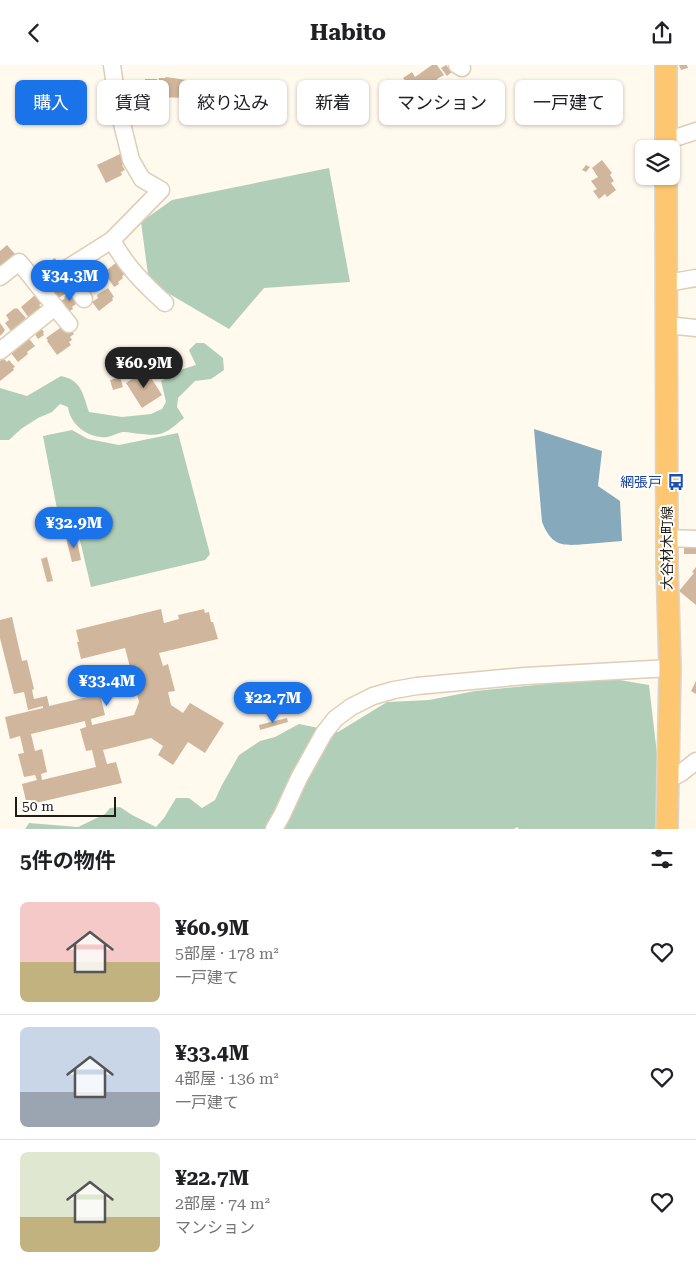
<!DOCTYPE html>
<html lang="ja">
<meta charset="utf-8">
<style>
body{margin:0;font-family:"Roboto Serif","Noto Sans JP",serif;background:#f6f6f6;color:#202124;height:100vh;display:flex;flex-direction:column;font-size:19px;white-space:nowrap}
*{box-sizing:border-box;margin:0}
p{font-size:16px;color:#757577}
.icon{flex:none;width:28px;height:28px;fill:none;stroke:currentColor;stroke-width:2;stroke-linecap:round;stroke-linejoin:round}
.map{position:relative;height:764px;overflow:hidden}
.sheet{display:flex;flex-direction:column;background:#fff;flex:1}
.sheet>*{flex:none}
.hud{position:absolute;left:15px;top:15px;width:666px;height:45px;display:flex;gap:10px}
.fabs{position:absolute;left:635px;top:75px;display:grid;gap:10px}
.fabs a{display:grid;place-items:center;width:45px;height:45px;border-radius:8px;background:#fff;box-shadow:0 1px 4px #0004;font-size:25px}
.scale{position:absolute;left:15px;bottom:12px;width:101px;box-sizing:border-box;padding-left:5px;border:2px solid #211c13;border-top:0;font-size:14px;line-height:18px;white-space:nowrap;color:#211c13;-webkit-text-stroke:4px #fff;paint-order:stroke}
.price{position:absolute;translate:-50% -42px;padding:0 11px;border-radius:18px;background:#1a73e8;color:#fff;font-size:16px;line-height:32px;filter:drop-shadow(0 1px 2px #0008)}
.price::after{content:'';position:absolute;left:50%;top:30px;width:15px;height:11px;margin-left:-8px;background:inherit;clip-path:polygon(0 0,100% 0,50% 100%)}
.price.active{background:#222;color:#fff}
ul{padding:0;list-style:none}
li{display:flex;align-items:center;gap:15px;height:125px;padding:0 20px}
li+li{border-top:1px solid #e0e0e0}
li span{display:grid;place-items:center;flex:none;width:140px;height:100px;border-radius:8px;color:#555}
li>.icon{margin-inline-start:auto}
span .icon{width:60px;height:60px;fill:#fffc;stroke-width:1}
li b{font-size:21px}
h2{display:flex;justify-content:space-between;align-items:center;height:60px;padding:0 20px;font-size:21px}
.pill{padding:0 18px;border-radius:8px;background:#fff;box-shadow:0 1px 4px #0004;font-size:18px;line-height:45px}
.pill.active{background:#1a73e8;color:#fff}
header{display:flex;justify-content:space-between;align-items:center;height:65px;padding:0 20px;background:#fff;font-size:22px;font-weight:700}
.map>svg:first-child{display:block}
</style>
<header><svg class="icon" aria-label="back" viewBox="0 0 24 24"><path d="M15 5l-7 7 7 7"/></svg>Habito<svg class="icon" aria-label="share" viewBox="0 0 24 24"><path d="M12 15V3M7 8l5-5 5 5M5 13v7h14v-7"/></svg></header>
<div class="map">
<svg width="696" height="764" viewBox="0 0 696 764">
<rect width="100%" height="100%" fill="#fff9ee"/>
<!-- green -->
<g fill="#b1cfb8">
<path d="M329 103 350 217 264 223 229 264 149 217 141 157 172 135Z"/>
<path d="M196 278H204L223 293 224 305 211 314 195 316 178 333 177 342 184 353C168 366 164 372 142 369 136 369 129 367 123 367 117 368 113 371 107 372 89 374 70 360 68 342L60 339 52 347 38 353 21 364 9 375H0V323L27 331 61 311C82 315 83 330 89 347L122 352 151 349 162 344 166 337 161 316 177 306 196 300 189 285Z"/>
<path d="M72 365 88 374 119 380 178 368 210 489 205 495 91 522 78 467 62 470 43 371Z"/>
<path d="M608 613 649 620 657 689 660 764H519L517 762 514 764H25L29 758 78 762 105 749 110 743 120 742 132 750 156 762 164 753 176 733H189L202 743 215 735 222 720 239 690 260 676 275 672 299 659 338 667 387 637 429 635 475 626Z"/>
</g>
<!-- water -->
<path fill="#86aabb" d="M534 364 602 386 598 421 620 436 622 476C610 477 598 478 587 479 563 481 552 482 542 457Z"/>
<!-- building -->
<g fill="#d0b69c" fill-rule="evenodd">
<path d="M432 0H437L444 10 437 14 439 19 432 24 429 19 423 24 420 19 412 25 403 13 412 7 415 12Z"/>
<path d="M446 0 452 7 447 11 441 3Z"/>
<path d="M679 0H687L688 3 681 5Z"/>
<path d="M166 12 187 15 186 33 158 32 159 13H165Z"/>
<path d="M145 14H157L156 27H145Z"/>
<path d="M141 28 149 29V32H141Z"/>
<path d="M120 89 125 99 122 100 125 105 121 107 122 110 106 118 97 100Z"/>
<path d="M602 95 612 108 610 110 614 116 611 118 616 125 607 132 605 129 599 134 593 126 597 124 591 116 598 112 592 103Z"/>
<path d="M586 100 590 102 586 107 582 105Z"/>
<path d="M7 180 15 189 0 203V186Z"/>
<path d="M55 193 60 201 41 213 36 204Z"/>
<path d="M118 196 127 208 122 211 123 213 118 217 119 219 114 222 106 210 109 207 107 205Z"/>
<path d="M99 203 105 212 88 223 82 215Z"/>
<path d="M63 216 70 225 56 235 51 228 55 225 53 223Z"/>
<path d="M108 223 114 232 112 233 113 235 99 246 92 237 98 233 97 230Z"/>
<path d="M73 227 80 236 72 242 73 244 68 247 60 237 65 233 64 232Z"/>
<path d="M35 230 42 238 39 240 41 242 29 253 21 242Z"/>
<path d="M15 243 16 244 17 243 26 253 11 266 5 258 9 255 6 250Z"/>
<path d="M0 258 5 265 4 266V267L0 271Z"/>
<path d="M40 261 44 267 43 268 44 270 38 274 33 266Z"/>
<path d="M63 261 68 262 74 269 70 272 72 275 69 277 71 280 57 290 47 276 48 275 46 273Z"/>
<path d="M26 270 35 281 27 287 28 289 18 297 7 283Z"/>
<path d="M3 293 7 297 9 295 15 302 13 303 14 305 0 316V296Z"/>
<path d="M146 305 162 330 142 343 126 318Z"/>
<path d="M120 312 123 322 113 325 110 315Z"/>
<path d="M76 471 81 495 72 497 66 473Z"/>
<rect x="684" y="481" width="12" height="8"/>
<path d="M47 492 53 516 47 517 41 494Z"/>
<path d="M696 502V540L679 526 694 508 692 507Z"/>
<path d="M161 544 164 558 179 554 178 550 204 544 205 548 209 547 211 557H213L218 574 159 588 163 601 168 599 175 626 168 627 171 640 183 648 190 638 224 658 205 688 188 677 173 700 158 690 163 681 151 673 103 685 107 699 116 697 122 718 27 740 22 719 37 715 35 710 24 712 18 689 24 688 20 671 10 674 5 652 43 643V641L28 645 24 627 14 629 0 573V555L12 552 22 596 27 595 34 624 32 625 34 634 47 631 49 640V641L100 629 105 650 91 654 92 660 134 650 139 637 125 583 81 594 77 577H79L76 565ZM85 656 86 662 80 664 86 686 92 685 96 702 42 715 41 709 47 707 42 684 35 686 31 669Z"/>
<path d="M696 616V629L691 626Z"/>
<path d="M287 653 288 657 260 665 259 660Z"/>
</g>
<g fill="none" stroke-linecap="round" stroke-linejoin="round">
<!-- minor casing -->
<g stroke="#ddceb5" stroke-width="19">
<g id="minor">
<path d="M457 0 462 3"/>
<path d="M666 76 696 66"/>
<path d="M112 175C125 200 144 219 165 238"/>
<path d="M64 206 84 234"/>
<path d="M0 212 19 197C36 217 52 239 69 259"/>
<path d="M667 218 696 213"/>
<path d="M39 221 112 175 161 125 142 114 131 95 118 42 112 0"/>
<path d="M667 260 696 263"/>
<path d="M0 286 55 242"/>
<path d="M667 473 696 474"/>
<path d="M667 715 681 708 696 696"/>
<path d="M274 764 282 750 299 713 324 668 335 654 351 642 373 631 394 625 417 621 525 611 670 603"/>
</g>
</g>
<!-- major casing -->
<g stroke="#d7d6d5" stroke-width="24">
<g id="major">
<path d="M666 0V84"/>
<path d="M666 111 667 499 670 603 667 764"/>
</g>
</g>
<!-- minor -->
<use href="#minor" stroke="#fff" stroke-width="16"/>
<!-- major -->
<use href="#major" stroke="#fdc771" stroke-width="21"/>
</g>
<!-- icons -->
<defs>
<g id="bus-bare" transform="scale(1.35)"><path d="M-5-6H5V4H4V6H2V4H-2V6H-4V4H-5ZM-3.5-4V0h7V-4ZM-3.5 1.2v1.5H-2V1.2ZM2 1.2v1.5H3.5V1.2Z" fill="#1a4fb4" stroke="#fff" stroke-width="2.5" paint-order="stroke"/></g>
</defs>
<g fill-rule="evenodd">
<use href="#bus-bare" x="676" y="417"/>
</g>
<g text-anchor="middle" stroke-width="4" stroke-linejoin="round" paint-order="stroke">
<!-- transit labels -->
<g font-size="14" fill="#164399" stroke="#fff" text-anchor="end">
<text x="662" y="422">網張戸</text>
</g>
<!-- street labels -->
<g font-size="14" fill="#211c13" stroke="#fff">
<text transform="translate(667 483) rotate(-90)" y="5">大谷材木町線</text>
</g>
</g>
</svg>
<div class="fabs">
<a><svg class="icon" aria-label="layers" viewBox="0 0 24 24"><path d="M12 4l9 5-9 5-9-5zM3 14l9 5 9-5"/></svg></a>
</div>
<div class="scale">50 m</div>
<b class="price" style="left:70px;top:237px">¥34.3M</b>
<b class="price active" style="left:144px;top:324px">¥60.9M</b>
<b class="price" style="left:74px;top:484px">¥32.9M</b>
<b class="price" style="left:107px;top:642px">¥33.4M</b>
<b class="price" style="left:273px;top:659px">¥22.7M</b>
<div class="hud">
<a class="pill active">購入</a>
<a class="pill">賃貸</a>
<a class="pill">絞り込み</a>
<a class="pill">新着</a>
<a class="pill">マンション</a>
<a class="pill">一戸建て</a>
</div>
</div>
<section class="sheet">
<h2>5件の物件<svg class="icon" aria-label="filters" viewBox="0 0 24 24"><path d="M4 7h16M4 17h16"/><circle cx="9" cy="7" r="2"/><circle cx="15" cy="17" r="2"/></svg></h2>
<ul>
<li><span style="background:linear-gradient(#f6c9c9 60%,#c2b280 0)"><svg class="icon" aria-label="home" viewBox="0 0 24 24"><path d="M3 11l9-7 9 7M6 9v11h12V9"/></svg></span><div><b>¥60.9M</b><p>5部屋 · 178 m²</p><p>一戸建て</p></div><svg class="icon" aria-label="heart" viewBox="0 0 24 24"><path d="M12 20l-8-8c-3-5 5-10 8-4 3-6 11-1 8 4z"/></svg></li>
<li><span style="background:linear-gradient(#c9d6e8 65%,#9aa5b1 0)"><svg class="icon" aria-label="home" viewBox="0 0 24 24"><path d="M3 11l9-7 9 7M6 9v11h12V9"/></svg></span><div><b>¥33.4M</b><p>4部屋 · 136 m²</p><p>一戸建て</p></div><svg class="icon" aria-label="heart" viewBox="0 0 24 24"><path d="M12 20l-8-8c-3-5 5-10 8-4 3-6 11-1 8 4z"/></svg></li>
<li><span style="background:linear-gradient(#dfe7d0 65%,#c2b280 0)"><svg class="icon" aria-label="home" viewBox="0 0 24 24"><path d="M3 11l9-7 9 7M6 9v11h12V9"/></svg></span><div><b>¥22.7M</b><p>2部屋 · 74 m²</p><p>マンション</p></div><svg class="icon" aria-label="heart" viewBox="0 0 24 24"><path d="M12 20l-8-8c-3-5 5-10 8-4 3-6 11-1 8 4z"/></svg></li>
</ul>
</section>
